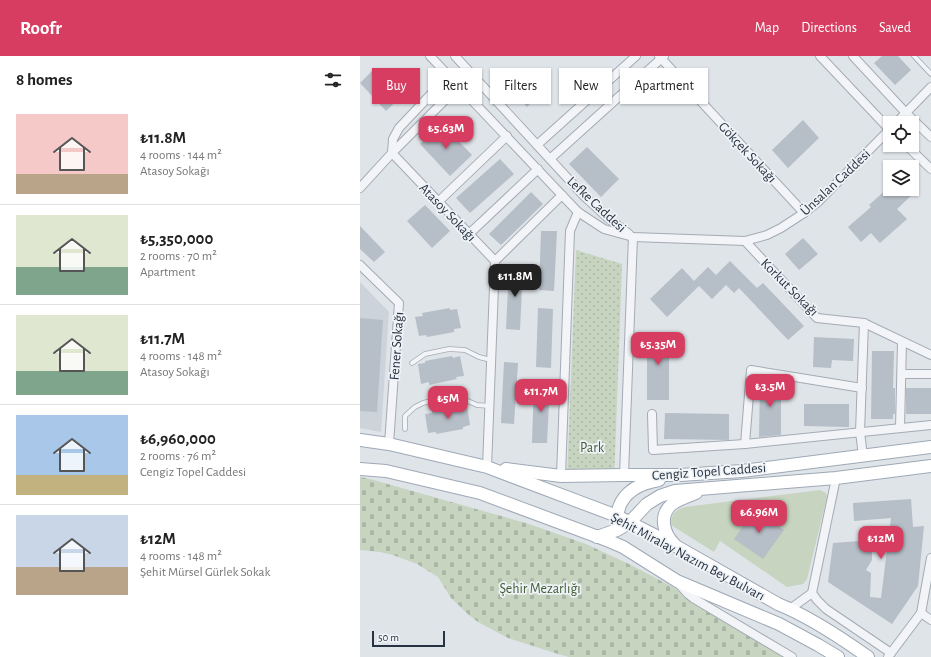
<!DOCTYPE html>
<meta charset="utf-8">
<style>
body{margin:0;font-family:"Alegreya Sans",sans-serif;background:#f2f2f2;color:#222;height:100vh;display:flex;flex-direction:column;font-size:15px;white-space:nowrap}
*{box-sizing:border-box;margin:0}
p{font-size:13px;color:#767676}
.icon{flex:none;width:22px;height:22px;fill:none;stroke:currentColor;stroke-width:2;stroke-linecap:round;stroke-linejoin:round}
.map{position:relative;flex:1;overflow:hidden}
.side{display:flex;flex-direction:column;background:#fff;width:360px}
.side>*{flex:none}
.hud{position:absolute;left:12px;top:12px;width:380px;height:36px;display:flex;gap:8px}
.buttons{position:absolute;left:523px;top:60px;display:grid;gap:8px}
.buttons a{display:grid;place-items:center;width:36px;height:36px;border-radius:0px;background:#fff;box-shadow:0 1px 3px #0004;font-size:20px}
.scale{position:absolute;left:12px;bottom:10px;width:73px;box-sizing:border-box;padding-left:4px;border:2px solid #273342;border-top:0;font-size:11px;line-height:14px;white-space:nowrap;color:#273342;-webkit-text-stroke:3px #eff3f7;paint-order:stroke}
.price{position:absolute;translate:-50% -34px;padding:0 9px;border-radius:8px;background:#d63d60;color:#fff;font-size:13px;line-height:26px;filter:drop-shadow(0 1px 2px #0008)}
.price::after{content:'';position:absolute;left:50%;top:24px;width:12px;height:9px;margin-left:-6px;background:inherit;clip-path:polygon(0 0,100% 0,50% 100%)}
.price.selected{background:#222;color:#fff}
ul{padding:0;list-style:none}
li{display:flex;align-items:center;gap:12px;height:100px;padding:0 16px}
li+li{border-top:1px solid #e0e0e0}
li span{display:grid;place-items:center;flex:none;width:112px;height:80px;border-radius:0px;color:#555}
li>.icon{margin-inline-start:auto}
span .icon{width:48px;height:48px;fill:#fffc;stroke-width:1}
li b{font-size:17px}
h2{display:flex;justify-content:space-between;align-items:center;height:48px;padding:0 16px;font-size:17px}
.tag{padding:0 14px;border-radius:0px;background:#fff;box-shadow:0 1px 3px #0004;font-size:14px;line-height:36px}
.tag.selected{background:#d63d60;color:#fff}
header{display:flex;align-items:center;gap:24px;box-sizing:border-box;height:56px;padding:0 20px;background:#d63d60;color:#fff}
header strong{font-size:19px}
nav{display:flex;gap:22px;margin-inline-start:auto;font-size:14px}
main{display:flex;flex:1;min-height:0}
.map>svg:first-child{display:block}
</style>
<header>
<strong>Roofr</strong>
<nav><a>Map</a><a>Directions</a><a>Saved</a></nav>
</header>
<main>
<section class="side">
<h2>8 homes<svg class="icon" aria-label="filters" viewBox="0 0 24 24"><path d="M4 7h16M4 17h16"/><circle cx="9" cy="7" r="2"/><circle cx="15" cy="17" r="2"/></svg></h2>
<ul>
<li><span style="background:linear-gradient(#f6c9c9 75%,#b9a48a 0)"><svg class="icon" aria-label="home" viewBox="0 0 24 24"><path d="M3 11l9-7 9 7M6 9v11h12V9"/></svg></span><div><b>₺11.8M</b><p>4 rooms · 144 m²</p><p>Atasoy Sokağı</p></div></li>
<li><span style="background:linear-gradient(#dfe7d0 65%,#7fa58c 0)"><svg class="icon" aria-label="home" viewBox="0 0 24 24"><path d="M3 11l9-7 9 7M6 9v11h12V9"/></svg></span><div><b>₺5,350,000</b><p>2 rooms · 70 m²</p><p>Apartment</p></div></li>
<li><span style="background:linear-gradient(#dfe7d0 70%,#7fa58c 0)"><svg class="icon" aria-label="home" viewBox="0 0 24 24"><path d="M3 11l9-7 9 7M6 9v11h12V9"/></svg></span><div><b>₺11.7M</b><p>4 rooms · 148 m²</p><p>Atasoy Sokağı</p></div></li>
<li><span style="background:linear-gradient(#a9c7e8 75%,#c2b280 0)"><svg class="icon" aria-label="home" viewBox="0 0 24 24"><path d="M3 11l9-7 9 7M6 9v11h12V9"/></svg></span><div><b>₺6,960,000</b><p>2 rooms · 76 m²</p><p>Cengiz Topel Caddesi</p></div></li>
<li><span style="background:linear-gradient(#c9d6e8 65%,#b9a48a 0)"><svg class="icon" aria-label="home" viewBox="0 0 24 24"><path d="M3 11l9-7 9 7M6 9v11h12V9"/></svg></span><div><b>₺12M</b><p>4 rooms · 148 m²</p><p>Şehit Mürsel Gürlek Sokak</p></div></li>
</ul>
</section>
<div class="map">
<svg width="571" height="601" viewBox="0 0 571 601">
<defs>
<pattern id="cemetery-stones" width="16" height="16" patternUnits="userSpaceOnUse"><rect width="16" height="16" fill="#c6d4c0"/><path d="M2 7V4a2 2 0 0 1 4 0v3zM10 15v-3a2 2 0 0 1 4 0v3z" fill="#aab6a6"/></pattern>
<pattern id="park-dots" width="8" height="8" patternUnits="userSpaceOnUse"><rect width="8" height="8" fill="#c6d4c0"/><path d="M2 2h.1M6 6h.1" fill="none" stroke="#aab6a6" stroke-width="1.8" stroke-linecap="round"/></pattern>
</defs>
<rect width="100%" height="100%" fill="#dfe4e9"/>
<!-- built -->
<path fill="#cdd3db" d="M0 226 29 256 21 376 0 372Z"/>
<!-- grass -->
<path fill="#c6d4c0" d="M460 434 466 437 467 441 447 523 443 528 427 531 360 485 354 496 311 469C311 459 314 454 325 451Z"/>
<!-- cemetery -->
<path fill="url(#cemetery-stones)" d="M0 421 10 423 169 468 226 488 271 509 322 536 429 601H209L198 598 148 582 118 566 109 559 91 542 78 521 57 508 33 499 20 496 0 494Z"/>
<!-- park -->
<path fill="url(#park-dots)" d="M216 194 262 208 254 426 207 424Z"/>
<!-- building -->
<g fill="#b6bec7">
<path d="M522 0H538L551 14 535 29 514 7Z"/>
<path d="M15 12 23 20 26 17 29 21 35 16 50 32 26 55 0 27Z"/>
<path d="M161 12 180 34 174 40 176 42 167 51 143 24 153 16 155 18Z"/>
<path d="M443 64 459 82 428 112 412 94Z"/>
<path d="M81 67 112 99 90 120 60 88Z"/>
<path d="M227 91 259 123 241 141 209 108Z"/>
<path d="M140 103 154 118 110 157 96 142Z"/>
<path d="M527 133H548L553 138 537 153 547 163 520 187 511 177 501 186 488 171 511 151 509 149Z"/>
<path d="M171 136 183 148 141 189 129 178Z"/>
<path d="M65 149 90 175 72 192 47 165Z"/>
<path d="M0 170 25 196 14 206 0 193Z"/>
<path d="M181 175H197L194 235 179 234Z"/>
<path d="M443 182 458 198 439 214 425 198Z"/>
<path d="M370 205 397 232 403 227 444 270 428 284 379 232 374 237 366 229 352 243 339 230 307 261 290 243 322 212 334 225 348 211 356 219Z"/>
<path d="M149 211H163L160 274 146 273Z"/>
<path d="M90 252V254L97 253 101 272 94 273V276L67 281 66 279 59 280 55 261 63 260 62 257Z"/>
<path d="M178 252 193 253 191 312 176 311Z"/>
<path d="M0 262 23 264 17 356 0 355Z"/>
<path d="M287 276 309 277V344H287Z"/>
<path d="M454 281 494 283 493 305 472 304 471 312 453 311Z"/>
<path d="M512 295H534L533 332H535V358H533V363H511Z"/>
<path d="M92 300 93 302 100 300 104 320 96 321 97 323 69 329V326L61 328 58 308 65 307V305Z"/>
<path d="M144 306 158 307 154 368 141 367Z"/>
<path d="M400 323 421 324V379L399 381Z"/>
<path d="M174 327 190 328 187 387H172Z"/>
<rect x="546" y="332" width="25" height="26"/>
<path d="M444 348H489V371L444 370Z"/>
<path d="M99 350V352L107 350 110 369 103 371V373L76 378V376L68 377 65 358 72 357V355Z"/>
<path d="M305 357 369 358V384L304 383Z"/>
<path d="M551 443 553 471 564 470 558 530 532 568 468 526 473 487 512 484V504L506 514 511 517 510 541 521 542 531 462 494 465 493 447Z"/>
<path d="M395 453 424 474 403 503 374 483Z"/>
</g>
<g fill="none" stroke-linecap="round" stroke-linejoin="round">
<!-- lane casing -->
<g stroke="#a4abb4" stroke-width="5.5">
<g id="lane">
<path d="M554 0 571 18"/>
<path d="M52 307 65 298 89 293 105 294 119 301 131 304"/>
<path d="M45 373V360L55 351 63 347 71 345 101 342 117 349 129 350"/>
</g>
</g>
<!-- street casing -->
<g stroke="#a4abb4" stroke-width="10">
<g id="street">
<path d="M70 0 218 156 244 173 273 181 385 185 407 179 421 172 444 157 458 146 530 73"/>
<path d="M95 0 224 140 248 162 269 178"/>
<path d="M299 0 444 157"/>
<path d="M460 0 530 74"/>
<path d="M493 0 546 57 571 81"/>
<path d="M89 19 39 72 33 83 32 97 135 205 127 411"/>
<path d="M536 67 571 31"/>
<path d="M177 89 276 0"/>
<path d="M546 89 571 113"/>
<path d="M190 103 304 0"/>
<path d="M0 132 32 97 99 30"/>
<path d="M78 146 147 80"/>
<path d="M109 178 178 113"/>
<path d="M385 185 457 262 504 267 571 299"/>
<path d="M135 205 202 139"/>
<path d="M0 209 39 247 29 388"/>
<path d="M542 318H571"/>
<path d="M292 358 293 394 385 388 571 369"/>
<path d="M540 372 542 286"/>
<path d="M385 388 391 314 502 332"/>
<path d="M503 400 500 376 504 267"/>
<path d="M264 419 273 181"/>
<path d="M201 420 210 175 218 156"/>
<path d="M319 528 328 538 333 542 432 601"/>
<path d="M452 537 457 544 466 553 531 597"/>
<path d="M430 553 452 537 476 422"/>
<path d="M561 557 571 564"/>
<path d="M528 601 561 557 571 502"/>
</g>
</g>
<!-- primary casing -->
<g stroke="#9ea9b6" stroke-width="14">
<g id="primary">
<path d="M0 384 29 388 127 411 257 460 314 489 418 548C450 561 480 581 508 601"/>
<path d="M0 413 26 415 120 437 249 485 263 491 317 525 419 568 458 589 478 601"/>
<path d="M146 413 201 420 264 419H320L382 415 571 391"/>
<path d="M257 467C256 440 275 428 299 424"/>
<path d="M237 481 257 474 269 467 287 448 300 440 315 435 476 422 571 410"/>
<path d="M314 488C303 477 299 459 312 448 319 443 328 440 336 437"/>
</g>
</g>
<!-- lane -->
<use href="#lane" stroke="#f2f4f7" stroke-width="4"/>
<!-- street -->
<use href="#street" stroke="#f2f4f7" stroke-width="8"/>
<!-- primary -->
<use href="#primary" stroke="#fff" stroke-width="12"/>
</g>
<g text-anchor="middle" stroke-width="3.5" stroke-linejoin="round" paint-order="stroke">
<!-- street labels -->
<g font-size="14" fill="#273342" stroke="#eff3f7">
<text transform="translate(388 96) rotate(47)" y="5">Gökçek Sokağı</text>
<text transform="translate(475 126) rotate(-43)" y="5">Ünsalan Caddesi</text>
<text transform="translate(237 148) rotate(43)" y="5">Lefke Caddesi</text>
<text transform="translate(88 156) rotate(46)" y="5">Atasoy Sokağı</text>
<text transform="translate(430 231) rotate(45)" y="5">Korkut Sokağı</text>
<text transform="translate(36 290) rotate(-86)" y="5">Fener Sokağı</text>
<text transform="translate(349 415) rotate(-4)" y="5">Cengiz Topel Caddesi</text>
<text transform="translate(328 500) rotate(28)" y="5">Şehit Miralay Nazım Bey Bulvarı</text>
</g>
<!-- park labels -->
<g font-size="14" fill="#3f5e34" stroke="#eff3f7">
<text x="232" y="396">Park</text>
<text x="180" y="537">Şehir Mezarlığı</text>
</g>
</g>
</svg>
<div class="buttons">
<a><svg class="icon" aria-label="locate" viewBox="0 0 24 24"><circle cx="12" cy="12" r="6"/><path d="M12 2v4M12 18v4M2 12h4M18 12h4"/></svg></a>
<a><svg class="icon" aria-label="layers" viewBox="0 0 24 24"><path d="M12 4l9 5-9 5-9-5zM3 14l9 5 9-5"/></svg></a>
</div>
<div class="scale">50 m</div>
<b class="price" style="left:86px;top:94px">₺5.63M</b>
<b class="price selected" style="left:155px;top:242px">₺11.8M</b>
<b class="price" style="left:298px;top:310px">₺5.35M</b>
<b class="price" style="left:410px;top:352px">₺3.5M</b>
<b class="price" style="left:181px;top:357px">₺11.7M</b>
<b class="price" style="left:88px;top:364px">₺5M</b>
<b class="price" style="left:399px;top:478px">₺6.96M</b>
<b class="price" style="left:521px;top:504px">₺12M</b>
<div class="hud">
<a class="tag selected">Buy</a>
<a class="tag">Rent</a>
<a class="tag">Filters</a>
<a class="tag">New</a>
<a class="tag">Apartment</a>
</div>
</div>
</main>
